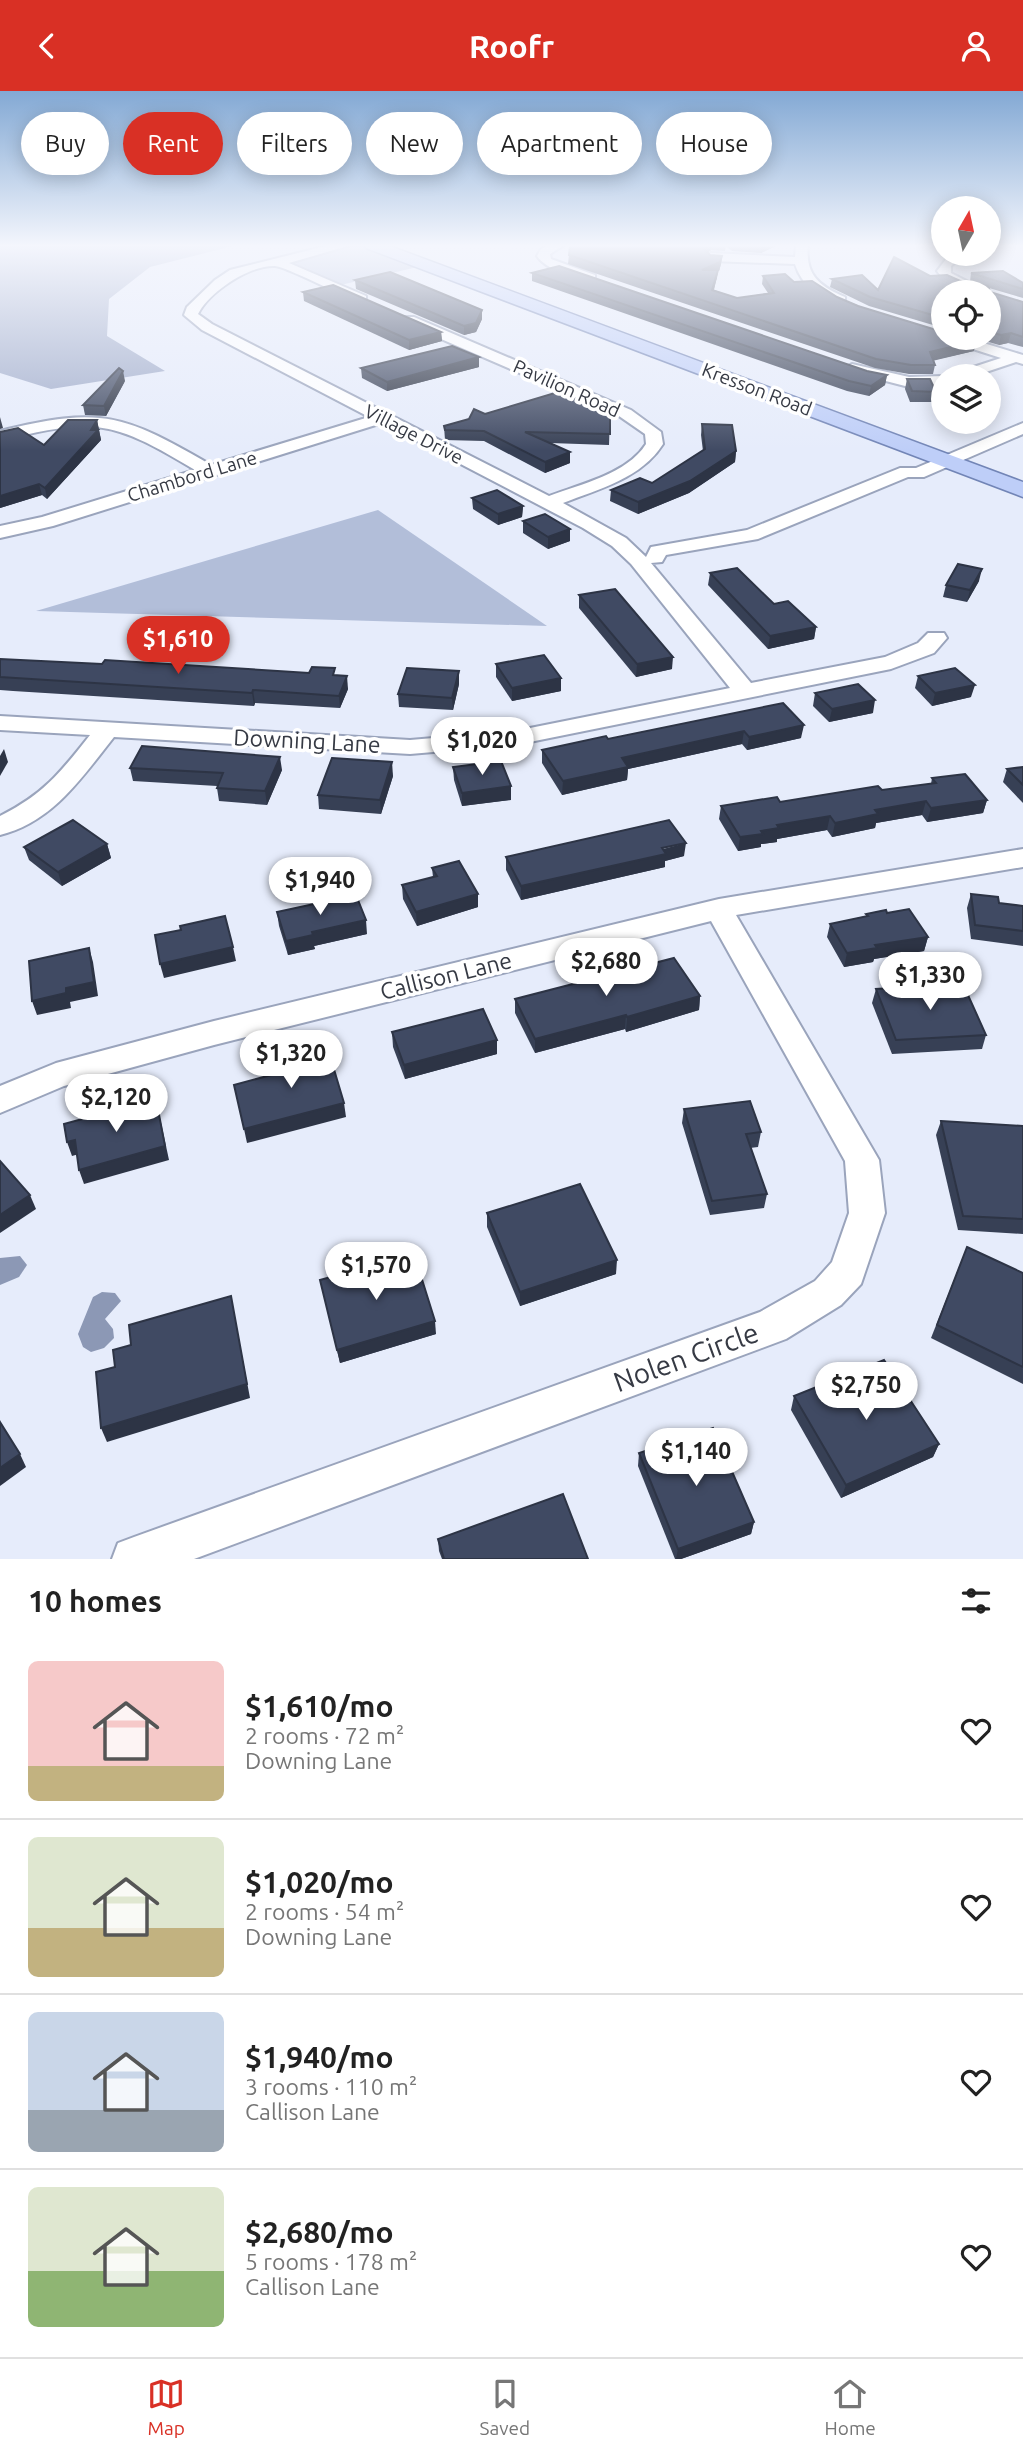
<!DOCTYPE html>
<meta charset="utf-8">
<style>
body{margin:0;font-family:Ubuntu,sans-serif;background:#f2f2f2;color:#222;height:100vh;display:flex;flex-direction:column;font-size:26px;white-space:nowrap}
*{box-sizing:border-box;margin:0}
p{font-size:23px;color:#767676}
.icon{flex:none;width:38px;height:38px;fill:none;stroke:currentColor;stroke-width:2;stroke-linecap:round;stroke-linejoin:round}
.map{position:relative;height:1468px;overflow:hidden}
.drawer{display:flex;flex-direction:column;background:#fff;flex:1}
.drawer>*{flex:none}
.banner{position:absolute;left:21px;top:21px;width:982px;height:63px;display:flex;gap:14px}
.needle{width:46px;rotate:9deg}
.tools{position:absolute;left:931px;top:105px;display:grid;gap:14px}
.tools a{display:grid;place-items:center;width:70px;height:70px;border-radius:50%;background:#fff;box-shadow:0 4px 18px #0003;font-size:35px}
.price{position:absolute;translate:-50% -60px;padding:0 16px;border-radius:24px;background:#fff;color:#222;font-size:23px;line-height:46px;filter:drop-shadow(0 2px 4px #0008)}
.price::after{content:'';position:absolute;left:50%;top:42px;width:21px;height:16px;margin-left:-10px;background:inherit;clip-path:polygon(0 0,100% 0,50% 100%)}
.price.selected{background:#d93025;color:#fff}
ul{padding:0;list-style:none}
li{display:flex;align-items:center;gap:21px;height:175px;padding:0 28px}
li+li{border-top:2px solid #e0e0e0}
li span{display:grid;place-items:center;flex:none;width:196px;height:140px;border-radius:10px;color:#555}
li>.icon{margin-inline-start:auto}
span .icon{width:84px;height:84px;fill:#fffc;stroke-width:1}
li b{font-size:30px}
h2{display:flex;justify-content:space-between;align-items:center;height:84px;padding:0 28px;font-size:30px}
.pill{padding:0 24px;border-radius:32px;background:#fff;box-shadow:0 4px 18px #0003;font-size:24px;line-height:63px}
.pill.selected{background:#d93025;color:#fff}
header{display:flex;justify-content:space-between;align-items:center;height:91px;padding:0 28px;background:#d93025;color:#fff;font-size:32px;font-weight:600}
.tab-bar{display:flex;justify-content:space-around;align-items:center;height:98px;border-top:2px solid #e0e0e0;background:#fff;font-size:19px;color:#767676}
.tab-bar a{display:grid;justify-items:center;gap:4px}
.tab-bar .selected{color:#d93025}
.map>svg:first-child{display:block}
</style>
<header><svg class="icon" aria-label="back" viewBox="0 0 24 24"><path d="M15 5l-7 7 7 7"/></svg>Roofr<svg class="icon" aria-label="person" viewBox="0 0 24 24"><circle cx="12" cy="8" r="4"/><path d="M4 21q1-7 8-7t8 7"/></svg></header>
<div class="map">
<svg width="1023" height="1468" viewBox="0 0 1023 1468">
<rect width="100%" height="100%" fill="#e6ecfb"/>
<!-- green -->
<g fill="#b2bed9">
<path d="M345 154H372L426 174 332 196 274 170Z"/>
<path d="M378 419 547 535 36 520Z"/>
</g>
<!-- forest -->
<path fill="#a1adcb" d="M0 154H237L150 176 109 208 107 245 165 280 51 298 0 282Z"/>
<!-- water -->
<g fill="#8c98b5">
<path d="M20 1165 27 1174 19 1186 0 1194V1167Z"/>
<path d="M102 1201 115 1202 121 1210 105 1228 113 1238 114 1247 104 1257 91 1261 83 1256 78 1243 93 1206Z"/>
</g>
<g fill="none" stroke-linecap="round" stroke-linejoin="round">
<!-- minor casing -->
<g stroke="#9aa4bc" stroke-width="4">
<g id="minor">
<path d="M330 154H351L289 172 366 205V211H356C342 204 286 176 275 175 249 174 209 201 198 223L212 233 549 405C581 393 627 383 646 353L645 343 619 325 404 232V226H414L631 319 661 341 663 353C642 387 599 398 563 412L626 447 646 466 651 456 747 439 900 377H916L1023 332V343L924 386H908L758 448 666 464 662 471 651 472 751 592 885 566 918 552 928 542H944L947 547 934 562 891 578 515 654 410 663 114 646C82 686 53 731 0 744V725C44 703 60 682 90 644L0 639V625L410 649 515 640 730 597 631 473 612 455 583 437 382 332 53 435 0 447V435L42 426 195 379C112 329 95 326 0 350V340C101 315 123 323 211 374L369 326 202 239 184 224 187 216 215 189 230 179Z"/>
<path d="M549 154H564L550 163 551 168 595 184V190C581 192 545 178 537 165L541 158Z"/>
<path d="M796 154H808C805 184 819 195 845 206V212C823 215 801 193 795 173L711 170 705 166 711 162 795 166Z"/>
<path d="M950 163H963L951 175V182L988 201C967 201 950 198 937 180Z"/>
<path d="M946 247H967L1023 264V273L1016 271 974 285H953L955 282 1001 267 948 250Z"/>
<path d="M852 273 909 286 943 285V294L909 296 847 280 845 277Z"/>
<path d="M1023 758V776L736 824 879 1069 885 1122 861 1193 841 1214 786 1248 194 1468H112L118 1452 134 1446 760 1221 815 1190 832 1171 849 1122 845 1070 711 830 214 954 64 995 0 1022V995L56 972 214 930 719 808Z"/>
</g>
</g>
<!-- major casing -->
<g stroke="#7285b6" stroke-width="3">
<path id="major" d="M364 154H387L1023 391V406L366 157Z"/>
</g>
<!-- minor -->
<use href="#minor" fill="#fff" fill-rule="evenodd"/>
<!-- major -->
<use href="#major" fill="#becef8" fill-rule="evenodd"/>
</g>
<!-- wall -->
<g fill="#374055">
<path d="M570 154H778L761 162 732 160 726 155 725 160 711 159 708 161 710 164 722 165 721 173 719 180H718L714 199 737 207 768 202 762 193 763 185 794 191 837 206 974 260 934 269 935 274 933 283H909L875 277 568 173Z"/>
<path d="M532 182 867 280 887 284 885 294 869 305 847 300 532 190Z"/>
<path d="M971 182 1023 192V207L989 197 990 201 1023 211V256L1008 252 999 254 975 247H989V201H943V237L869 215 830 196 832 188 878 199 930 185 967 193 980 194 970 191Z"/>
<path d="M355 189 482 219V228L476 241 464 244 356 198Z"/>
<path d="M303 201 441 241 442 250 409 259 304 210Z"/>
<path d="M479 276 387 300 362 287 361 277Z"/>
<path d="M907 288 936 301 934 311H910L905 298Z"/>
<path d="M125 290 106 325 85 324 83 314Z"/>
<path d="M485 323H610L609 354 550 352 570 361V372L545 382 484 350 445 349 444 335Z"/>
<path d="M97 329 101 349 47 408 42 404 0 417V341L44 354Z"/>
<path d="M702 333 736 360 735 371 689 402 638 423 610 410 611 399 652 392 703 360 701 344Z"/>
<path d="M472 407 523 415 522 426 498 434 473 418Z"/>
<path d="M523 430 570 438V450L548 458 523 442Z"/>
<path d="M710 482 774 513 816 536 814 548 768 558 708 494Z"/>
<path d="M979 490 967 511 943 506 946 494Z"/>
<path d="M579 504 672 578 636 586 579 517Z"/>
<path d="M0 568 336 584 348 598 340 617 255 612 254 615 13 600 0 599Z"/>
<path d="M496 573 561 600 512 610 496 586Z"/>
<path d="M918 585 971 606 932 615 915 597Z"/>
<path d="M459 593 453 619 399 616 398 603Z"/>
<path d="M815 602 873 622 829 631 813 615Z"/>
<path d="M783 612 801 647 747 659 742 653 628 678 627 689 562 704 542 672V659L608 648Z"/>
<path d="M453 676 511 709 462 715 454 689Z"/>
<path d="M1023 676V712L1003 691 1007 678Z"/>
<path d="M130 677 282 679 267 714 219 710 217 697V695L133 690Z"/>
<path d="M393 685 381 723 319 718 318 704Z"/>
<path d="M932 687 987 709 983 722 927 731 922 724 876 732 875 737 832 746 827 739 777 748V751L761 753V756L738 760 719 728 721 715 780 711 882 699 931 693Z"/>
<path d="M107 753 111 767 62 795 29 769 24 756Z"/>
<path d="M684 765 665 770V776L521 809 506 779V766Z"/>
<path d="M432 777 478 816 417 835 403 808 402 794 433 786Z"/>
<path d="M971 803 999 812 1023 815V855L971 848 967 817Z"/>
<path d="M277 821 367 843 314 855 315 858 288 864 279 835Z"/>
<path d="M887 822 928 846 924 860 874 868 873 871 844 876 827 846 830 833 866 825V823Z"/>
<path d="M876 898 986 944 982 958 892 963 872 912Z"/>
<path d="M700 905 699 919 626 941 625 938 535 962 515 922V908Z"/>
<path d="M392 941 497 963 405 988 393 956Z"/>
<path d="M684 1018 761 1041 758 1056 750 1057 767 1103 764 1117 710 1124 682 1032Z"/>
<path d="M941 1030 1023 1035V1143L958 1139 936 1044Z"/>
<path d="M487 1122 616 1183 520 1215 487 1136Z"/>
<path d="M967 1156 1023 1182V1293L931 1247Z"/>
<path d="M320 1189 436 1243 340 1272Z"/>
<path d="M794 1305 939 1353 933 1366 841 1407 791 1319Z"/>
<path d="M639 1362 754 1431 751 1443 681 1468H675L638 1375Z"/>
<path d="M438 1448 588 1468H442L439 1460Z"/>
</g>
<!-- shaded-wall -->
<g fill="#2d3445">
<path d="M707 154H712L711 159 703 165V157Z"/>
<path d="M762 154H778L761 162Z"/>
<path d="M722 165 721 173 719 180H718L717 187 711 208 702 179Z"/>
<path d="M482 219V228L476 241 464 244V235Z"/>
<path d="M441 241 442 250 409 259V249Z"/>
<path d="M1011 242 1008 252 999 254 1001 244Z"/>
<path d="M976 250 974 260 928 271 930 261Z"/>
<path d="M479 266V276L387 300V291Z"/>
<path d="M123 280 125 290 106 325 104 315Z"/>
<path d="M887 284 885 294 869 305 871 295Z"/>
<path d="M0 326 3 337 0 338Z"/>
<path d="M97 329 101 349 47 408 45 397 91 339Z"/>
<path d="M736 360 735 371 689 402 638 423V411Z"/>
<path d="M570 361V372L545 382V371Z"/>
<path d="M39 393 42 404 0 417V405Z"/>
<path d="M523 415 522 426 498 434V423Z"/>
<path d="M570 438V450L548 458V446Z"/>
<path d="M982 478 979 490 967 511 970 499Z"/>
<path d="M816 536 814 548 768 558 770 545Z"/>
<path d="M673 566 672 578 636 586 637 573Z"/>
<path d="M459 580V593L453 619 452 607Z"/>
<path d="M347 585 348 598 340 617 339 605Z"/>
<path d="M561 587V600L512 610V597Z"/>
<path d="M975 594 971 606 932 615 935 602Z"/>
<path d="M253 599 255 612 254 615 252 602Z"/>
<path d="M875 609 873 622 829 631 832 618Z"/>
<path d="M804 634 801 647 747 659 749 646Z"/>
<path d="M744 640 742 653 628 678 627 689 562 704 563 690 622 667Z"/>
<path d="M4 658 8 671 0 685V665Z"/>
<path d="M280 666 282 679 267 714 265 700Z"/>
<path d="M392 671 393 685 381 723 380 709Z"/>
<path d="M511 695V709L462 715V702Z"/>
<path d="M987 709 983 722 927 731 931 717Z"/>
<path d="M926 710 922 724 876 732 875 737 832 746 835 732 875 719Z"/>
<path d="M830 725 827 739 777 748V751L761 753V756L738 760 740 746 777 734Z"/>
<path d="M686 752 684 765 665 770V776L521 809V795Z"/>
<path d="M107 753 111 767 62 795 58 781Z"/>
<path d="M478 803V816L417 835 416 821Z"/>
<path d="M366 829 367 843 314 855 315 858 288 864 286 850 312 841Z"/>
<path d="M928 846 924 860 874 868 873 871 844 876 847 862 875 854Z"/>
<path d="M233 856 236 870 164 887 160 873Z"/>
<path d="M89 857 93 871 98 905 70 911 71 917 37 924 32 910 66 897Z"/>
<path d="M700 905 699 919 626 941 627 926Z"/>
<path d="M626 924 625 938 535 962V948Z"/>
<path d="M497 949V963L405 988 404 974Z"/>
<path d="M156 1008 169 1069 84 1093 79 1079Z"/>
<path d="M344 1012 346 1026 247 1052 244 1038Z"/>
<path d="M75 1049 79 1063 72 1065 67 1051Z"/>
<path d="M30 1104 36 1118 0 1142V1124Z"/>
<path d="M617 1169 616 1183 520 1215V1201Z"/>
<path d="M231 1205 250 1307 107 1351 101 1337Z"/>
<path d="M435 1230 436 1243 340 1272 337 1259Z"/>
<path d="M939 1353 933 1366 841 1407 846 1394Z"/>
<path d="M20 1363 26 1376 0 1395V1377Z"/>
<path d="M754 1431 751 1443 681 1468H676L678 1458Z"/>
</g>
<!-- building -->
<g fill="#404a63" stroke="#2d3445" stroke-width="2">
<path d="M570 154H707L703 157 710 164 722 165 720 171 702 179H718L712 199 737 207 774 202 763 185 785 183 794 191 812 190 837 206 858 215 943 241V247H964L976 250 930 261 935 274H911L876 268 569 164Z"/>
<path d="M894 166 930 185 947 184 967 193 988 195 990 201 1023 211V246L1011 242 1001 244 989 241V201H943V227L870 206 832 188 862 184 878 199Z"/>
<path d="M559 175 867 280 887 284 871 295 849 290 532 182Z"/>
<path d="M1003 180 1023 192V198L971 182Z"/>
<path d="M390 181 482 219 476 232 464 235 355 189Z"/>
<path d="M333 194 441 241 409 249 303 201Z"/>
<path d="M452 255 479 266 387 291 361 277Z"/>
<path d="M119 277 123 280 104 315 83 314Z"/>
<path d="M907 288H930L936 301 912 300Z"/>
<path d="M558 301 610 323V343L525 341 570 361 545 371 484 340 445 339 444 335 469 328 474 318 485 323Z"/>
<path d="M68 329H97L91 339H98L45 397 39 393 0 405V341L18 337 44 354Z"/>
<path d="M702 333 732 334 736 360 690 390 638 411 611 399 640 387 652 392 705 358Z"/>
<path d="M497 399 523 415 498 423 472 407Z"/>
<path d="M545 423 570 438 548 446 523 430Z"/>
<path d="M958 473 982 478 970 499 946 494Z"/>
<path d="M737 477 774 513 788 510 816 536 770 545 710 482Z"/>
<path d="M615 498 673 566 637 573 579 504Z"/>
<path d="M544 564 561 587 512 597 496 573Z"/>
<path d="M0 568 102 573 105 569 309 582 312 576 335 577 333 584 347 585 339 605 253 599 252 602 0 586Z"/>
<path d="M407 577 459 580 452 607 398 603Z"/>
<path d="M955 577 975 594 935 602 918 585Z"/>
<path d="M858 593 875 609 832 618 815 602Z"/>
<path d="M783 612 804 634 749 646 744 640 622 667 628 676 563 690 542 659 606 645 608 648Z"/>
<path d="M142 655 280 666 265 700 217 697 223 682 130 677Z"/>
<path d="M332 667 392 671 380 709 318 704Z"/>
<path d="M501 670 511 695 462 702 453 676Z"/>
<path d="M1023 676V694L1007 678Z"/>
<path d="M965 683 987 709 931 717 926 710 875 719 878 723 835 732 830 725 777 734 779 737 761 740 763 743 740 746 721 715 777 706 780 711 878 695 882 699 936 692 932 687Z"/>
<path d="M73 729 107 753 58 781 24 756Z"/>
<path d="M669 729 686 752 662 757 666 763 521 795 506 766Z"/>
<path d="M459 770 478 803 416 821 402 794 437 785 432 777Z"/>
<path d="M971 803 998 806 999 812 1023 815V840L975 834Z"/>
<path d="M356 804 366 829 312 841 313 844 286 850 277 821Z"/>
<path d="M909 818 928 846 875 854 877 857 847 862 830 833 868 825 866 823 886 819 887 822Z"/>
<path d="M225 825 233 856 160 873 155 844 181 839 180 835Z"/>
<path d="M89 857 94 891 66 897V902L32 910 29 870Z"/>
<path d="M674 867 700 905 627 926 626 924 535 948 515 908Z"/>
<path d="M963 893 986 944 896 949 876 898Z"/>
<path d="M483 918 497 949 404 974 392 941Z"/>
<path d="M327 955 344 1012 244 1038 234 994 297 977 293 963Z"/>
<path d="M156 1008 165 1055 79 1079 75 1049 67 1051 64 1033Z"/>
<path d="M750 1010 761 1041 746 1043 767 1103 712 1110 684 1018Z"/>
<path d="M941 1030 1023 1035V1128L963 1125Z"/>
<path d="M0 1070 30 1104 0 1124Z"/>
<path d="M580 1093 617 1169 520 1201 487 1122Z"/>
<path d="M967 1156 1023 1182V1276L937 1234Z"/>
<path d="M414 1163 435 1230 337 1259 320 1189Z"/>
<path d="M231 1205 247 1293 101 1337 96 1281 115 1276 113 1259 131 1254 129 1234Z"/>
<path d="M884 1269 939 1353 846 1394 794 1305Z"/>
<path d="M0 1331 20 1363 0 1377Z"/>
<path d="M713 1337 754 1431 678 1458 639 1362Z"/>
<path d="M563 1403 588 1468H444L438 1448Z"/>
</g>
<!-- sky -->
<linearGradient id="sky" x2="0" y2="1"><stop stop-color="#83a9d4"/><stop offset="0.43" stop-color="#f4f6fd"/><stop offset="1" stop-color="#f4f6fd" stop-opacity="0"/></linearGradient>
<rect width="1023" height="360" fill="url(#sky)"/>
<g text-anchor="middle" stroke-width="7" stroke-linejoin="round" paint-order="stroke">
<!-- far-street labels -->
<g font-size="19" fill="#363a44" stroke="#fff">
<text transform="translate(567 297) rotate(24)" y="7">Pavilion Road</text>
<text transform="translate(757 298) rotate(21)" y="7">Kresson Road</text>
<text transform="translate(414 343) rotate(27)" y="7">Village Drive</text>
<text transform="translate(192 385) rotate(-17)" y="7">Chambord Lane</text>
</g>
<!-- street labels -->
<g font-size="23" fill="#363a44" stroke="#fff">
<text transform="translate(307 650) rotate(3)" y="8">Downing Lane</text>
<text transform="translate(446 885) rotate(-14)" y="8">Callison Lane</text>
</g>
<!-- near-street labels -->
<g font-size="28" fill="#363a44" stroke="#fff">
<text transform="translate(686 1266) rotate(-20)" y="10">Nolen Circle</text>
</g>
</g>
</svg>
<div class="tools">
<a><svg class="needle" viewBox="-14 -14 28 28"><path d="M0-13l5 13h-10z" fill="#e53935"/><path d="M0 13l5-13h-10z" fill="#767676"/></svg></a>
<a><svg class="icon" aria-label="locate" viewBox="0 0 24 24"><circle cx="12" cy="12" r="6"/><path d="M12 2v4M12 18v4M2 12h4M18 12h4"/></svg></a>
<a><svg class="icon" aria-label="layers" viewBox="0 0 24 24"><path d="M12 4l9 5-9 5-9-5zM3 14l9 5 9-5"/></svg></a>
</div>
<b class="price selected" style="left:178px;top:585px">$1,610</b>
<b class="price" style="left:482px;top:686px">$1,020</b>
<b class="price" style="left:320px;top:826px">$1,940</b>
<b class="price" style="left:606px;top:907px">$2,680</b>
<b class="price" style="left:930px;top:921px">$1,330</b>
<b class="price" style="left:291px;top:999px">$1,320</b>
<b class="price" style="left:116px;top:1043px">$2,120</b>
<b class="price" style="left:376px;top:1211px">$1,570</b>
<b class="price" style="left:866px;top:1331px">$2,750</b>
<b class="price" style="left:696px;top:1397px">$1,140</b>
<div class="banner">
<a class="pill">Buy</a>
<a class="pill selected">Rent</a>
<a class="pill">Filters</a>
<a class="pill">New</a>
<a class="pill">Apartment</a>
<a class="pill">House</a>
</div>
</div>
<section class="drawer">
<h2>10 homes<svg class="icon" aria-label="filters" viewBox="0 0 24 24"><path d="M4 7h16M4 17h16"/><circle cx="9" cy="7" r="2"/><circle cx="15" cy="17" r="2"/></svg></h2>
<ul>
<li><span style="background:linear-gradient(#f6c9c9 75%,#c2b280 0)"><svg class="icon" aria-label="home" viewBox="0 0 24 24"><path d="M3 11l9-7 9 7M6 9v11h12V9"/></svg></span><div><b>$1,610/mo</b><p>2 rooms · 72 m²</p><p>Downing Lane</p></div><svg class="icon" aria-label="heart" viewBox="0 0 24 24"><path d="M12 20l-8-8c-3-5 5-10 8-4 3-6 11-1 8 4z"/></svg></li>
<li><span style="background:linear-gradient(#dfe7d0 65%,#c2b280 0)"><svg class="icon" aria-label="home" viewBox="0 0 24 24"><path d="M3 11l9-7 9 7M6 9v11h12V9"/></svg></span><div><b>$1,020/mo</b><p>2 rooms · 54 m²</p><p>Downing Lane</p></div><svg class="icon" aria-label="heart" viewBox="0 0 24 24"><path d="M12 20l-8-8c-3-5 5-10 8-4 3-6 11-1 8 4z"/></svg></li>
<li><span style="background:linear-gradient(#c9d6e8 70%,#9aa5b1 0)"><svg class="icon" aria-label="home" viewBox="0 0 24 24"><path d="M3 11l9-7 9 7M6 9v11h12V9"/></svg></span><div><b>$1,940/mo</b><p>3 rooms · 110 m²</p><p>Callison Lane</p></div><svg class="icon" aria-label="heart" viewBox="0 0 24 24"><path d="M12 20l-8-8c-3-5 5-10 8-4 3-6 11-1 8 4z"/></svg></li>
<li><span style="background:linear-gradient(#dfe7d0 60%,#8fb573 0)"><svg class="icon" aria-label="home" viewBox="0 0 24 24"><path d="M3 11l9-7 9 7M6 9v11h12V9"/></svg></span><div><b>$2,680/mo</b><p>5 rooms · 178 m²</p><p>Callison Lane</p></div><svg class="icon" aria-label="heart" viewBox="0 0 24 24"><path d="M12 20l-8-8c-3-5 5-10 8-4 3-6 11-1 8 4z"/></svg></li>
</ul>
</section>
<nav class="tab-bar">
<a class="selected"><svg class="icon" aria-label="map" viewBox="0 0 24 24"><path d="M3 6l6-2 6 2 6-2v14l-6 2-6-2-6 2zM9 4v14M15 6v14"/></svg>Map</a>
<a><svg class="icon" aria-label="saved" viewBox="0 0 24 24"><path d="M7 4h10v16l-5-4-5 4z"/></svg>Saved</a>
<a><svg class="icon" aria-label="home" viewBox="0 0 24 24"><path d="M3 11l9-7 9 7M6 9v11h12V9"/></svg>Home</a>
</nav>
